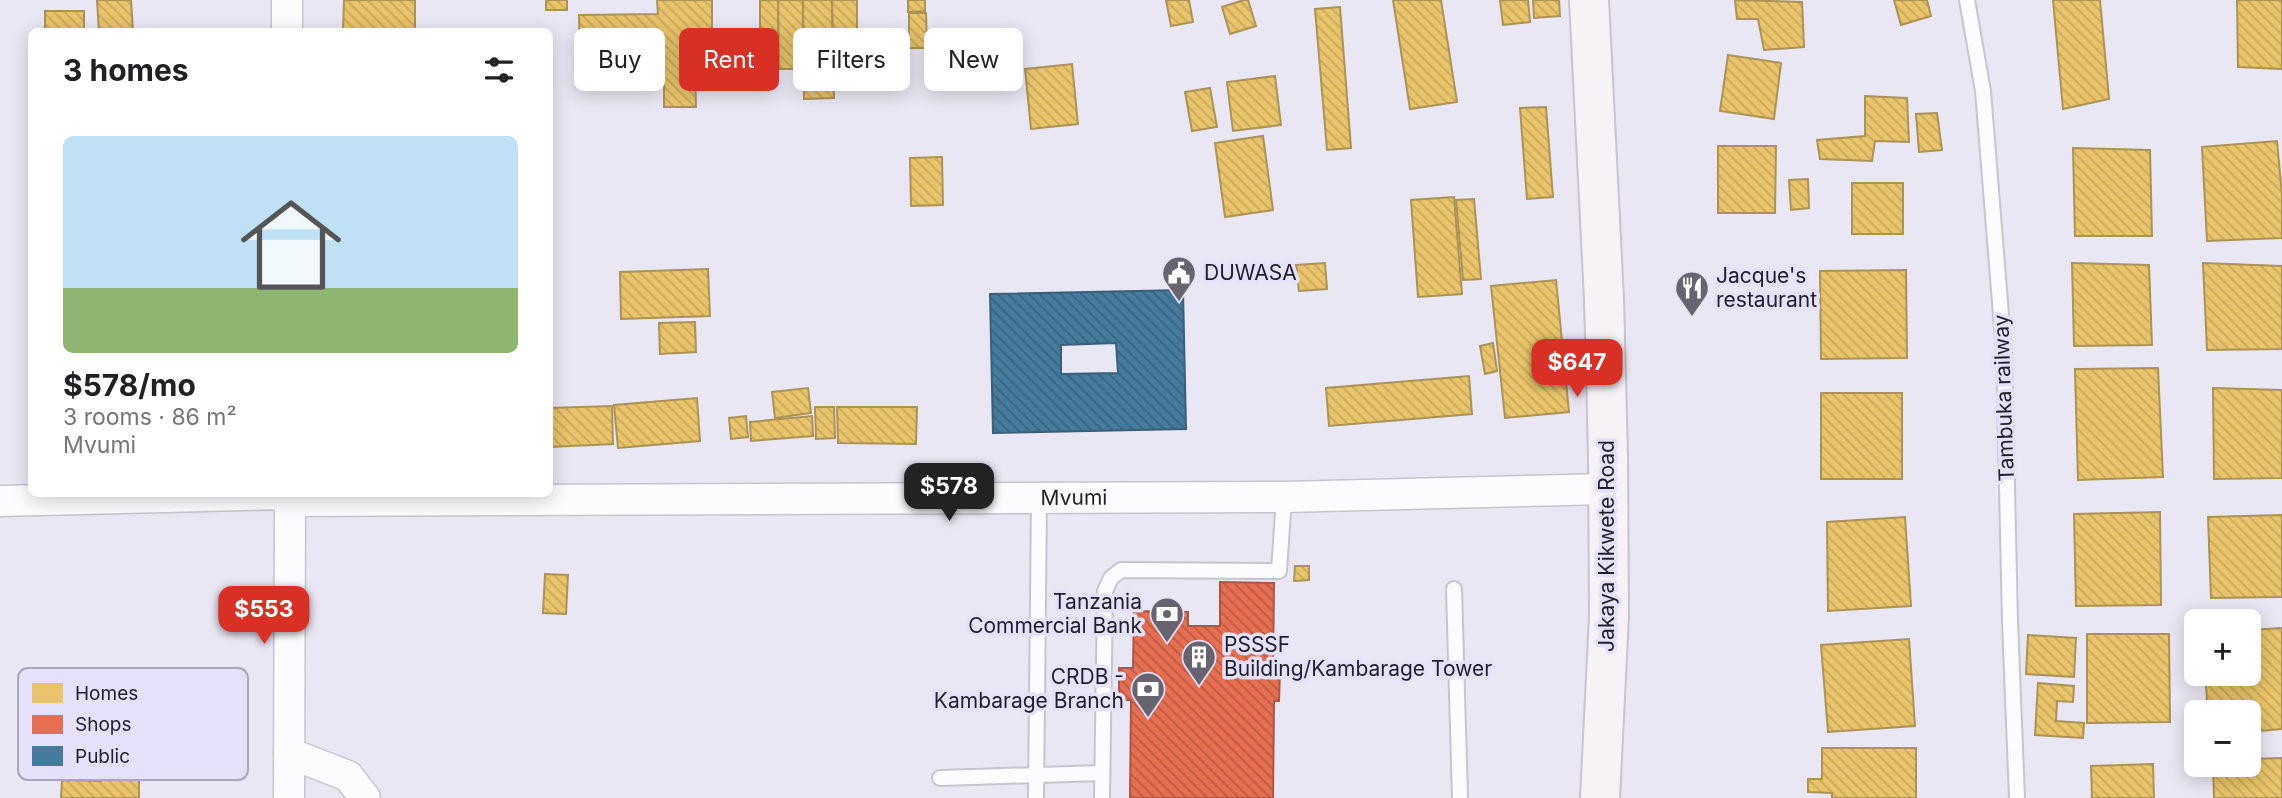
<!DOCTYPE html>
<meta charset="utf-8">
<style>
body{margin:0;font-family:Inter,sans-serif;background:#f6f6f6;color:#202124;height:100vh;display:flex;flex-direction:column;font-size:26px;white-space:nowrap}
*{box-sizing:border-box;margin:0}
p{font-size:23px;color:#757577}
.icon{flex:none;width:38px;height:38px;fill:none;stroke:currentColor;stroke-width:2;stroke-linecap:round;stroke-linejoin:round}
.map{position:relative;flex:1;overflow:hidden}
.drawer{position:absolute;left:28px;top:28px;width:525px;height:469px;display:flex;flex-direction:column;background:#fff;border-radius:10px;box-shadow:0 4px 18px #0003}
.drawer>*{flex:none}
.hud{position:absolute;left:574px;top:28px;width:665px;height:63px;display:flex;gap:14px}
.tools{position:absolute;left:2184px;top:609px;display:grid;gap:14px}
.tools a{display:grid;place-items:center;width:77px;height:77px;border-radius:10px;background:#fff;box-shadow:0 4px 18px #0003;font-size:35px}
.price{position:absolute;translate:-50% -60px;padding:0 16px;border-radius:14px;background:#d93025;color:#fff;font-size:23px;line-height:46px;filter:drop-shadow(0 2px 4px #0008)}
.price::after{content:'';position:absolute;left:50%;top:42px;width:21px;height:16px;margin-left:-10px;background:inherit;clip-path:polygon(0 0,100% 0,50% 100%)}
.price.on{background:#222;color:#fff}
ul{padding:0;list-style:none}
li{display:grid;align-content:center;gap:14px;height:371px;padding:0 35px}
li span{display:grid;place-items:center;height:217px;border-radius:10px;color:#555}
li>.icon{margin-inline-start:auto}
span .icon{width:126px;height:126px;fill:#fffc;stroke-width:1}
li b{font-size:30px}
h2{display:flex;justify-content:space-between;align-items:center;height:84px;padding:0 35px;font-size:30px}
.tag{padding:0 24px;border-radius:10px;background:#fff;box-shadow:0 4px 18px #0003;font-size:24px;line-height:63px}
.tag.on{background:#d93025;color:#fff}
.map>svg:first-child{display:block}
</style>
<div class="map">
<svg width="2282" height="798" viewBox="0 0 2282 798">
<defs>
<pattern id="homes-back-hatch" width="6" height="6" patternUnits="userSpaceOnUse" patternTransform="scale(1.75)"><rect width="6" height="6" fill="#e9c46a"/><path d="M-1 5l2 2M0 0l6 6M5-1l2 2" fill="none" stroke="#c8a85c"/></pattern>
<pattern id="shops-back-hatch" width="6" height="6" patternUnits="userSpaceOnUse" patternTransform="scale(1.75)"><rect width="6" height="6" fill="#e76f51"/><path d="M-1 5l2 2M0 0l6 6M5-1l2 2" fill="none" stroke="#bb5b43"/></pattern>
<pattern id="public-back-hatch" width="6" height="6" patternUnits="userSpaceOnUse" patternTransform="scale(1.75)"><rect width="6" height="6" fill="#457b9d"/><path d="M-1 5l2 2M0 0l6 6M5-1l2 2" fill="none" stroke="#396480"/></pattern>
</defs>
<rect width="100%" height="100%" fill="#eae7f4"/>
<!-- homes -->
<g fill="url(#homes-back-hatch)" stroke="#ad9256" stroke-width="2">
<path d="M97 0H131L133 32H99Z"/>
<path d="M344 0H415V32H343Z"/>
<rect x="546" y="0" width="21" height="10"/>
<path d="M657 0H712V32H760V0H778L779 69 695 70 696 107H664V66L580 67 579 15 658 14Z"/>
<path d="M778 0H803L804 69H779Z"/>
<path d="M803 0H832L834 98 804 99Z"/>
<path d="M832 0H857V37H833Z"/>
<path d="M908 0H925V11L908 12Z"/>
<path d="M1166 0H1189L1193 22 1171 26Z"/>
<path d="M1244 0H1248L1256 26 1230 34 1222 7Z"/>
<path d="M1393 0H1441L1457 102 1410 109Z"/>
<path d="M1500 0H1528L1530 22 1503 25Z"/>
<path d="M1533 0H1559L1560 16 1534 18Z"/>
<path d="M1735 0 1802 2 1804 47 1764 50 1758 19H1737Z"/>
<path d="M1894 0H1927L1931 16 1901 25Z"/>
<path d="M2053 0H2100L2109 99 2063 109Z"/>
<path d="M2237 0H2282V69L2238 67Z"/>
<path d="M1340 7 1351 148 1327 150 1315 9Z"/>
<path d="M45 11H84V30L45 29Z"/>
<path d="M909 13H926L927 48H909Z"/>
<path d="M1728 55 1781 63 1774 119 1720 111Z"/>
<path d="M1072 64 1078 124 1031 129 1025 69Z"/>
<path d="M1275 76 1281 125 1233 131 1227 82Z"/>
<path d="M1210 88 1217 127 1192 131 1185 92Z"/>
<path d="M1865 96 1907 98 1909 142 1875 141 1872 161 1820 159 1817 140 1865 136Z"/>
<path d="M1546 107 1553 197 1527 199 1520 108Z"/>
<path d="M1937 113 1942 150 1919 152 1916 114Z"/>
<path d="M1263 136 1273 210 1225 217 1215 143Z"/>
<path d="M2277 141 2282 195V238L2207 241 2202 147Z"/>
<path d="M1718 146H1776L1775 213H1718Z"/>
<path d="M2073 148 2150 150 2152 236H2075Z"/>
<path d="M942 157 943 205 911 206 910 158Z"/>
<path d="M1808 179 1809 208 1791 210 1789 180Z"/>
<rect x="1852" y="183" width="51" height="51"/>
<path d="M1454 197 1462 294 1418 297 1411 200Z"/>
<path d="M1474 199 1481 279 1463 280 1456 200Z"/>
<path d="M1325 263 1327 289 1299 291 1296 265Z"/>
<path d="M2072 263 2149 265 2152 345 2074 346Z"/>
<path d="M2203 263 2282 266V349L2207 350Z"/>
<path d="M708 269 710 316 621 319 620 272Z"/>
<path d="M1906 270 1907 358 1821 359 1820 271Z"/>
<path d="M1556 280 1569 412 1505 418 1491 286Z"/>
<path d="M695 322 696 352 660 354 659 323Z"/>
<path d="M1493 343 1497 371 1485 374 1480 346Z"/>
<path d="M2158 368 2163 477 2078 480 2075 369Z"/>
<path d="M1469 376 1472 414 1329 426 1326 388Z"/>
<path d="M808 388 811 413 775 418 772 392Z"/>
<path d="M2213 388 2282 390V478L2214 479Z"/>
<rect x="1821" y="393" width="81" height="86"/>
<path d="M697 398 700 441 618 448 614 405Z"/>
<path d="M612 406 613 444 550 447V408Z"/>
<path d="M815 407H834L835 438 816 439Z"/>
<path d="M837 407H917L916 444 838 443Z"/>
<path d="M746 416 748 437 731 439 729 418Z"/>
<path d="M812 416 813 436 751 441 750 422Z"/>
<path d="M2160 512 2161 605 2076 606 2074 514Z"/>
<path d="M2282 515V597L2211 598 2208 517Z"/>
<path d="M1905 517 1911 606 1828 611 1827 522Z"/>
<path d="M1295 566H1309V580L1294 581Z"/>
<path d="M545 574 568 575 566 614 543 613Z"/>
<path d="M2282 628V729L2249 732V712H2208L2205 674H2249V630Z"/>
<path d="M2087 634H2169L2170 722 2087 723Z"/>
<path d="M2028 635 2076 638 2074 677 2026 674Z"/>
<path d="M1909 639 1915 726 1828 732 1821 645Z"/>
<path d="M2038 683 2074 686 2073 702 2057 701 2056 721 2084 723 2083 738 2035 735Z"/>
<path d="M1822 748H1916V798H1832V793L1808 792V779H1822Z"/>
<path d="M2282 758V798H2214L2213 765H2249V759Z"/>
<path d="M2153 764 2154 798H2092L2091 766Z"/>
<path d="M101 765H139V798H61L62 780 101 781Z"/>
</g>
<!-- shops -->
<path fill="url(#shops-back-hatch)" stroke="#ab5744" stroke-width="2" d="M1220 582 1274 583 1273 673H1280L1279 701H1274L1273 798H1130L1131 700H1119V668H1133L1134 611 1188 612V626H1220Z"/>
<!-- public -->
<path fill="url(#public-back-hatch)" stroke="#3a5f7a" stroke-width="2" fill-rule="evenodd" d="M1183 290 1186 429 993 433 990 294ZM1116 343 1118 373 1061 374V345Z"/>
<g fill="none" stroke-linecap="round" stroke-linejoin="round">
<!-- service casing -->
<g stroke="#c7c4ce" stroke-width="18">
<g id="service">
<path d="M1967 0 1983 91 2004 352 2010 622 2017 798"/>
<path d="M1454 589 1460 798"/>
<path d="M940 778 1102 773"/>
<path d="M1036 798 1039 498"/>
<path d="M1102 798 1105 591 1111 578 1121 570 1279 571 1284 497"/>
</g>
</g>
<!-- minor casing -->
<g stroke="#c7c4ce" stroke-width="33">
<g id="minor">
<path d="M287 0V32"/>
<path d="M288 494 290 501 289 798"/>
<path d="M0 501 288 494"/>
<path id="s1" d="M290 501 1284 497 1607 489"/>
<path d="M289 753 348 776 365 798"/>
</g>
</g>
<!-- secondary casing -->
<g stroke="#c7c4ce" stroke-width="42">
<path id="secondary" d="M1589 0 1604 299 1608 456 1609 616 1600 798"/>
</g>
<!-- service -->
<use href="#service" stroke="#fcfbfd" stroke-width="14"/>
<!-- minor -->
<use href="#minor" stroke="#fcfbfd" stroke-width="30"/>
<!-- secondary -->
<use href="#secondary" stroke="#f7f2f5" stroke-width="38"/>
</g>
<!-- icons -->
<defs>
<g id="civic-pin" transform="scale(1.75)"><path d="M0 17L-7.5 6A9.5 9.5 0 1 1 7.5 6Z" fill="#67646f" stroke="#e6e1fa"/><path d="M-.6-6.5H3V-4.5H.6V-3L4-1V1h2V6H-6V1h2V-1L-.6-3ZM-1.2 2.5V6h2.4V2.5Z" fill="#fff"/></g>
<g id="restaurant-pin" transform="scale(1.75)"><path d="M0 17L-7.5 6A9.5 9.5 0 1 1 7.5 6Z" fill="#67646f" stroke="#e6e1fa"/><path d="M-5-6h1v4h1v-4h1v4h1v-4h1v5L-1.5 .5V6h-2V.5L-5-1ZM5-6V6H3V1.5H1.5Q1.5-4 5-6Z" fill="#fff"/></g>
<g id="bank-pin" transform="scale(1.75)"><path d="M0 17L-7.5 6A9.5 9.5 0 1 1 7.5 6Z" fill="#67646f" stroke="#e6e1fa"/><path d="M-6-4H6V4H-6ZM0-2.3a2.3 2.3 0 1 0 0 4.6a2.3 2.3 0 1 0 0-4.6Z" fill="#fff"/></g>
<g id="building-pin" transform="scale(1.75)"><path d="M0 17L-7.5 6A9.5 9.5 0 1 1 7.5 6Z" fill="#67646f" stroke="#e6e1fa"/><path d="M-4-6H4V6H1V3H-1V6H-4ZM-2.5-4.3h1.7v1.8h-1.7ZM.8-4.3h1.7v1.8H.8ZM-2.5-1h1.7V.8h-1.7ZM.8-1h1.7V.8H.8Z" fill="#fff"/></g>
</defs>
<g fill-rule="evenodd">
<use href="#civic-pin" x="1179" y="273"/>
<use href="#restaurant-pin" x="1692" y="288"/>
<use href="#bank-pin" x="1167" y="614"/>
<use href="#building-pin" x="1199" y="657"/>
<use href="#bank-pin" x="1148" y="689"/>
</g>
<g text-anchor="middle" stroke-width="7" stroke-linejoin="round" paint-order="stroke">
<!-- poi labels -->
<g font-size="21" fill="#201e27" stroke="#e6e1fa" text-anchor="start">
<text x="1204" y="280">DUWASA</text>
<text x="1716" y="283">Jacque's<tspan x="1716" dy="24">restaurant</tspan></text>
<text x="1142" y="609" text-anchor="end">Tanzania<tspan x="1142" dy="24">Commercial Bank</tspan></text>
<text x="1224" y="652">PSSSF<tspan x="1224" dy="24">Building/Kambarage Tower</tspan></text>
<text x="1124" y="684" text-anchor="end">CRDB -<tspan x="1124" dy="24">Kambarage Branch</tspan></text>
</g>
<!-- street labels -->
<g font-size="21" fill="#201e27" stroke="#e6e1fa">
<text transform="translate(2004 398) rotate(-92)" y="7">Tambuka railway</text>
<text dy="7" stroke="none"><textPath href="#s1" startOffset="784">Mvumi</textPath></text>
<text transform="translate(1607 546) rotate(-90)" y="7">Jakaya Kikwete Road</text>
</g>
</g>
<!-- legend -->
<rect x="18" y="668" width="230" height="112" rx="10" fill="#e6e1fa" stroke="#aba6bb" stroke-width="2"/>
<rect x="32" y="683" width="31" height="20" fill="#e9c46a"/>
<rect x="32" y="715" width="31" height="19" fill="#e76f51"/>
<rect x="32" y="746" width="31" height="20" fill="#457b9d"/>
<g font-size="19" fill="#201e27">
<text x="75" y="700">Homes</text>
<text x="75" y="731">Shops</text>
<text x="75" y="763">Public</text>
</g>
</svg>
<div class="tools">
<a>+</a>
<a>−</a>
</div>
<b class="price" style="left:1577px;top:399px">$647</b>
<b class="price on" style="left:949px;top:523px">$578</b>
<b class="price" style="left:264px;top:646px">$553</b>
<div class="hud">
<a class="tag">Buy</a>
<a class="tag on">Rent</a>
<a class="tag">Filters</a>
<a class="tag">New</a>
</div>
<section class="drawer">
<h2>3 homes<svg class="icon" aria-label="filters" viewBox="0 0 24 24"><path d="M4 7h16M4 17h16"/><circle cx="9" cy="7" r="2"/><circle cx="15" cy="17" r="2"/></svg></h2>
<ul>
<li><span style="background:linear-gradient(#bfe0f5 70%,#8fb573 0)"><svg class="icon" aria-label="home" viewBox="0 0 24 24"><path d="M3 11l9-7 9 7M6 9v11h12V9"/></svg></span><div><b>$578/mo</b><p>3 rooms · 86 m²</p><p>Mvumi</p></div></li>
</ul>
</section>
</div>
